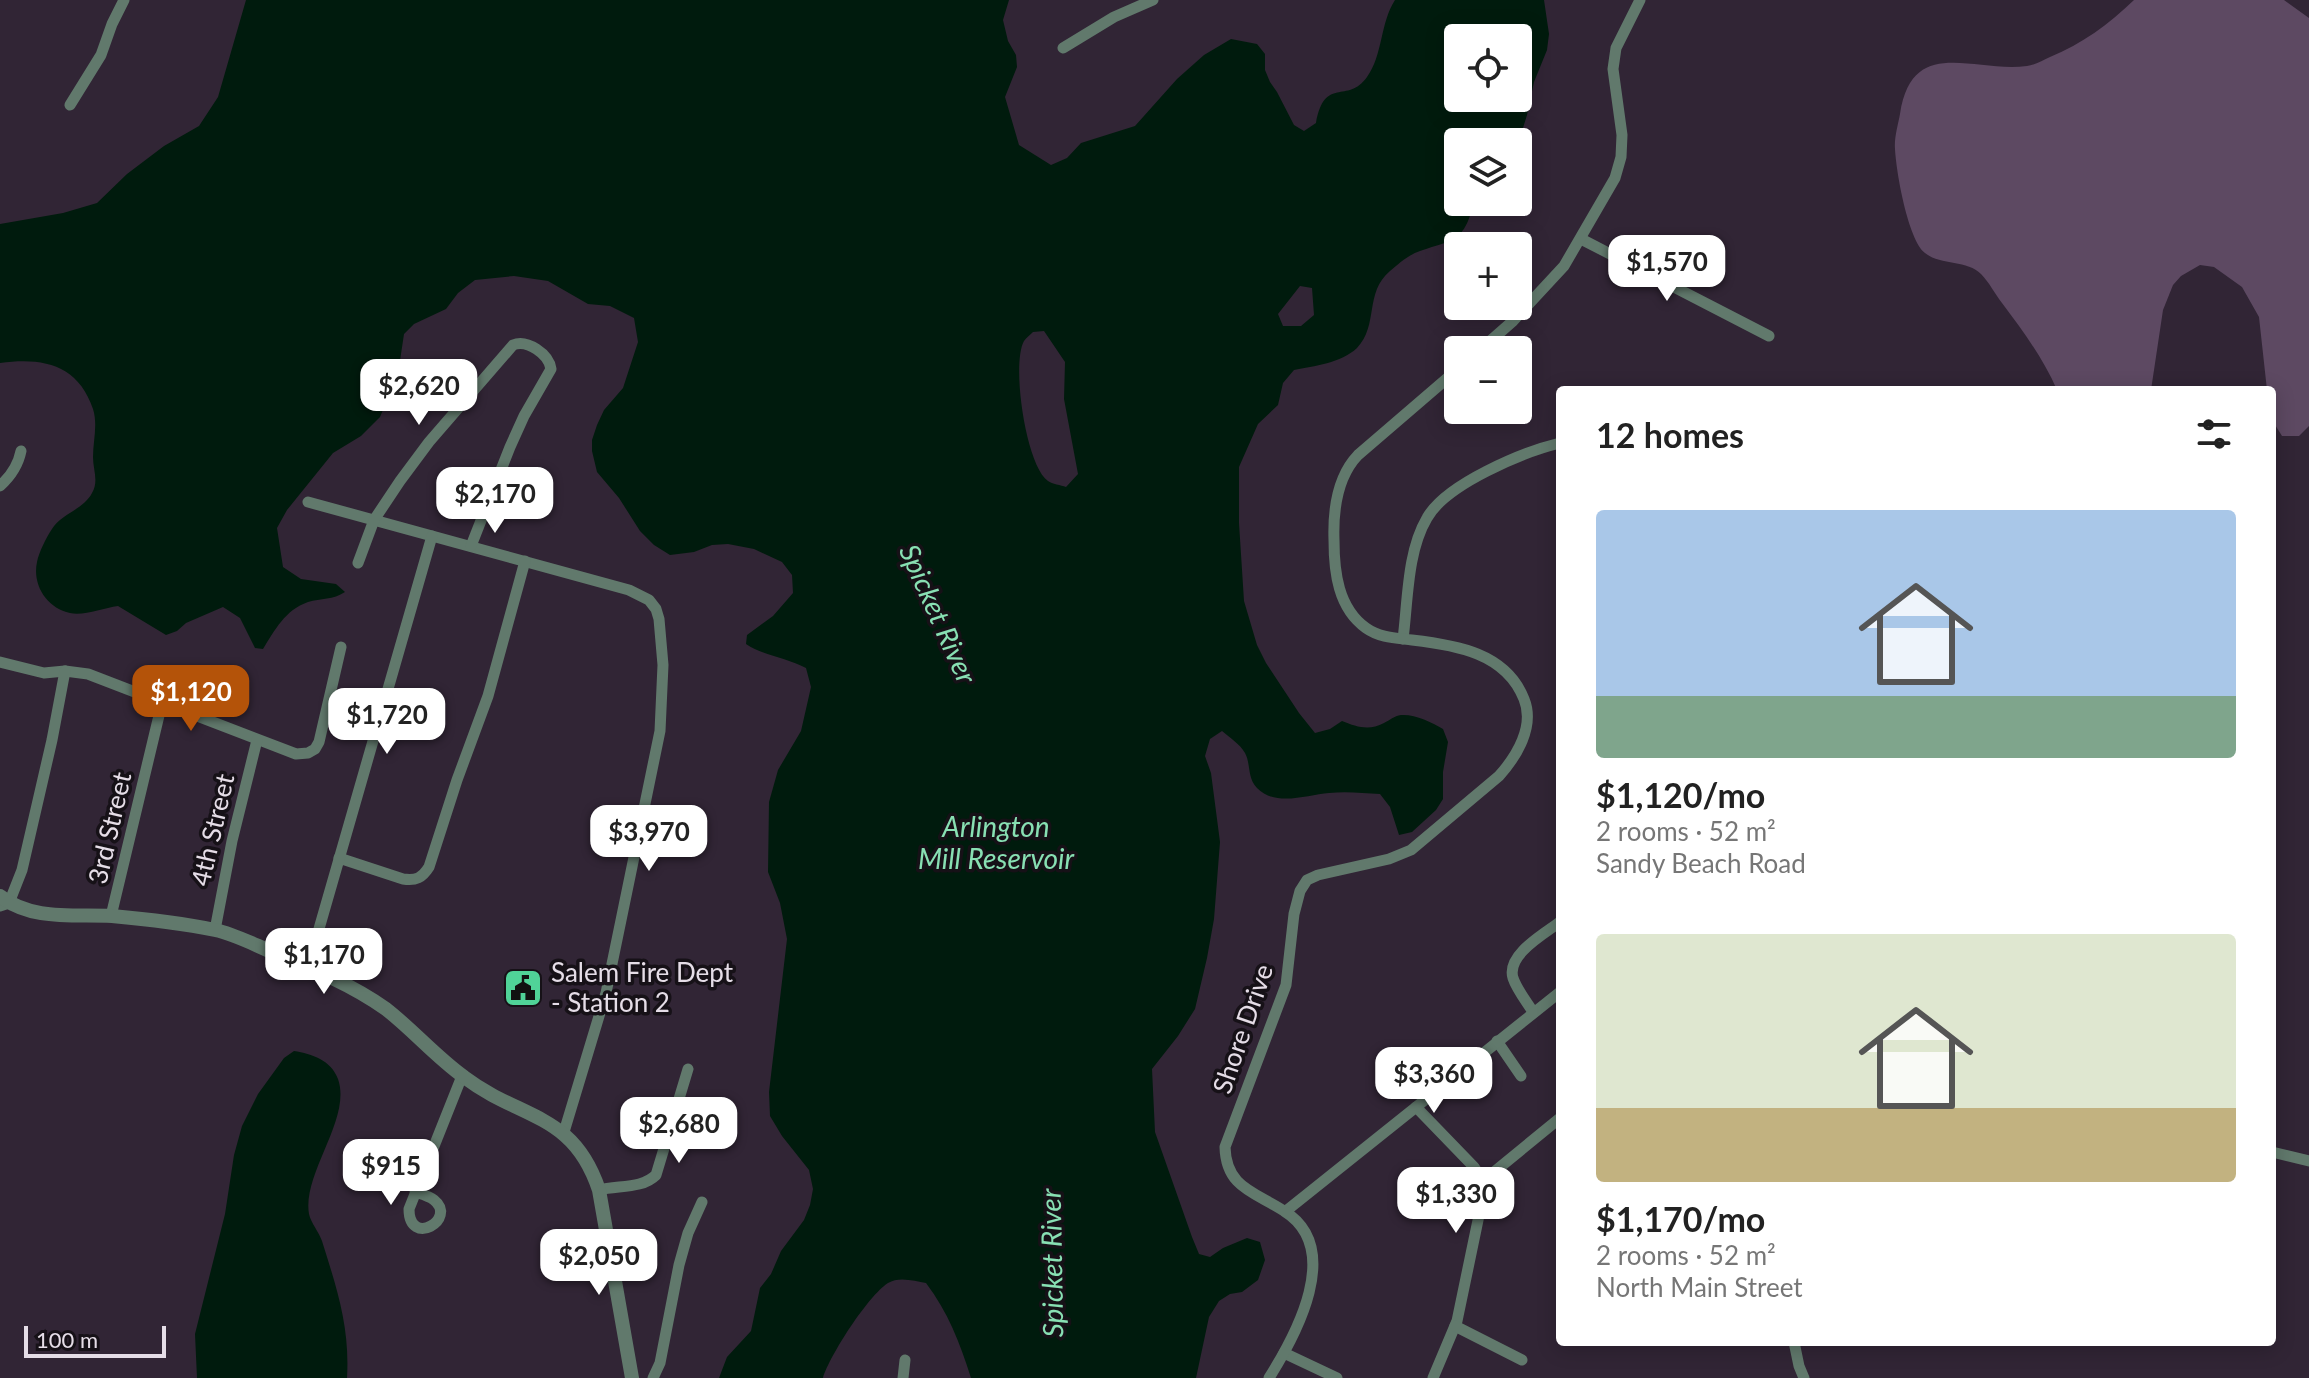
<!DOCTYPE html>
<meta charset="utf-8">
<style>
body{margin:0;font-family:Lato,sans-serif;background:#f2f2f2;color:#222;height:100vh;display:flex;flex-direction:column;font-size:30px;white-space:nowrap}
*{box-sizing:border-box;margin:0}
p{font-size:26px;color:#767676}
.icon{flex:none;width:44px;height:44px;fill:none;stroke:currentColor;stroke-width:2;stroke-linecap:round;stroke-linejoin:round}
.map{position:relative;flex:1;overflow:hidden}
.sheet{position:absolute;left:1556px;top:386px;width:720px;height:960px;display:flex;flex-direction:column;background:#fff;border-radius:8px;box-shadow:0 4px 20px #0003}
.sheet>*{flex:none}
.controls{position:absolute;left:1444px;top:24px;display:grid;gap:16px}
.controls a{display:grid;place-items:center;width:88px;height:88px;border-radius:8px;background:#fff;box-shadow:0 4px 20px #0003;font-size:40px}
.scale{position:absolute;left:24px;bottom:20px;width:142px;box-sizing:border-box;padding-left:8px;border:4px solid #e5dde7;border-top:0;font-size:22px;line-height:28px;white-space:nowrap;color:#e5dde7;-webkit-text-stroke:6px #161117;paint-order:stroke}
.price{position:absolute;translate:-50% -68px;padding:0 18px;border-radius:16px;background:#fff;color:#222;font-size:26px;line-height:52px;filter:drop-shadow(0 2px 4px #0008)}
.price::after{content:'';position:absolute;left:50%;top:48px;width:24px;height:18px;margin-left:-12px;background:inherit;clip-path:polygon(0 0,100% 0,50% 100%)}
.price.selected{background:#b45309;color:#fff}
ul{padding:0;list-style:none}
li{display:grid;align-content:center;gap:16px;height:424px;padding:0 40px}
li span{display:grid;place-items:center;height:248px;border-radius:8px;color:#555}
li>.icon{margin-inline-start:auto}
span .icon{width:144px;height:144px;fill:#fffc;stroke-width:1}
li b{font-size:34px}
h2{display:flex;justify-content:space-between;align-items:center;height:96px;padding:0 40px;font-size:34px}
.map>svg:first-child{display:block}
</style>
<div class="map">
<svg width="2309" height="1378" viewBox="0 0 2309 1378">
<rect width="100%" height="100%" fill="#312535"/>
<!-- green -->
<path fill="#5d4962" d="M2134 0H2284L2309 18V426L2299 436H2282L2272 420V390H2267L2259 317 2242 287 2214 267 2200 265 2181 276 2173 285 2163 310 2151 390H2057C2043 358 2023 331 2002 303 1995 294 1989 282 1981 274 1968 260 1939 265 1925 253 1908 240 1896 171 1895 149 1894 138 1898 125 1900 114 1912 35 1973 73 2027 66 2035 65 2043 60 2050 57 2082 44 2109 24 2134 0Z"/>
<!-- water -->
<g fill="#001b0d" fill-rule="evenodd">
<path d="M246 0H1009L1003 20 1008 41 1016 55 1017 67 1005 97 1019 145 1051 165 1067 158 1081 143 1135 126 1177 79 1204 55 1231 39 1257 44 1265 54V70L1270 82 1277 92 1294 125 1304 131 1316 123C1325 75 1347 105 1367 77 1383 55 1380 23 1395 0H1544L1549 34 1547 50 1534 82 1527 115 1518 144V142H1458V202H1474C1464 242 1455 239 1420 251 1410 254 1398 264 1390 271 1364 293 1379 325 1357 348 1341 363 1314 366 1294 370L1283 383 1278 405 1258 424 1239 467V523L1244 601 1257 645 1266 663 1299 713 1315 733 1330 729 1342 721C1357 727 1369 731 1384 723 1390 720 1394 716 1401 715 1415 714 1431 722 1443 729L1448 742 1443 772V799L1436 810 1412 832 1399 835 1390 807 1380 794C1363 793 1346 791 1329 793 1307 795 1275 807 1257 788 1247 778 1251 764 1245 753 1240 744 1229 737 1222 731L1210 739 1205 756 1211 773 1220 842 1214 919 1207 958 1195 1009 1178 1036 1152 1069 1155 1132 1192 1237 1199 1254 1210 1257 1223 1248 1247 1238 1260 1242 1265 1260 1258 1280 1242 1292 1230 1294 1219 1301 1209 1317 1196 1378H971C960 1343 948 1312 926 1283 915 1281 899 1276 888 1283 868 1296 830 1355 823 1378H719L727 1357 751 1331 760 1288 771 1274 781 1251 804 1220 810 1205 813 1189 809 1170 782 1136 770 1116 769 1092 787 939 780 903 768 872 769 802 778 770 801 731 811 687 806 668C787 658 764 656 746 644L747 635 773 616 793 593 792 575 782 562 754 549 728 544 712 545 694 552 670 555 654 545 640 531 619 498 597 472 592 451V440L597 425 604 410 623 388 638 342 634 318 610 306 588 304 548 281 514 276 475 280 458 293 446 309 414 324 404 334 398 374 380 417 361 436 333 453 287 510 277 528 283 567 301 579 336 584 345 592C333 600 321 598 308 602 285 610 275 630 263 649L255 648 240 618 223 607 186 623 177 631 166 635 118 606C103 608 84 616 70 613 47 608 32 585 37 562 39 552 46 538 52 529 61 514 84 509 92 493 99 481 93 470 93 457 93 441 98 425 93 409 78 364 42 357 0 363V224L63 213 97 203 127 174 164 146 199 126 218 97ZM1458 38H1518V98H1458ZM1300 286 1312 288 1314 315 1301 326H1283L1278 314ZM1044 331 1065 362 1064 399 1078 474 1066 487C1061 485 1052 484 1048 481 1026 466 1011 364 1024 341 1026 338 1030 335 1033 332Z"/>
<path d="M294 1051C312 1054 331 1060 338 1079 352 1119 302 1173 309 1214 311 1223 319 1232 322 1241 337 1289 350 1327 347 1378H197L195 1334 225 1214 234 1155 242 1126 258 1094 284 1058Z"/>
</g>
<g fill="none" stroke-linecap="round" stroke-linejoin="round">
<!-- minor -->
<g stroke="#61796c" stroke-width="11">
<path d="M1063 48 1114 17 1153 0"/>
<path d="M70 105 101 55 112 24 124 0"/>
<path d="M1581 239 1769 336"/>
<path d="M1480 350 1513 321 1564 266 1615 178 1621 157 1622 135 1613 69 1616 48 1640 0"/>
<path d="M0 486C11 476 18 466 21 451"/>
<path d="M308 502 629 590 649 600 656 609 659 619 663 665 660 731 606 993 564 1132"/>
<path d="M358 563 374 520 400 481 429 442 513 345C527 339 549 354 551 369L524 416 510 447 471 546"/>
<path d="M1403 639C1408 600 1407 552 1427 518 1446 484 1523 452 1560 443"/>
<path d="M0 662 44 673 65 671 88 674 296 754 308 753 315 749 319 742 341 647"/>
<path d="M339 858 403 879C416 881 422 878 429 867L457 780 488 696 525 561"/>
<path d="M0 906 9 903 22 870 52 740 65 671"/>
<path d="M111 916 162 703"/>
<path d="M215 930 232 841 257 740"/>
<path d="M308 967 432 536"/>
<path d="M1533 1012C1527 1002 1517 990 1513 978 1506 955 1544 934 1560 922"/>
<path d="M1497 1041 1521 1076"/>
<path d="M1416 1107 1474 1167 1483 1181 1482 1201 1457 1321 1433 1378"/>
<path d="M2272 1152 2309 1161"/>
<path d="M1483 1181 1560 1118"/>
<path d="M599 1190C618 1185 642 1189 656 1175L688 1069"/>
<path d="M415 1192C421 1194 429 1196 434 1200 458 1219 409 1248 409 1209L462 1076"/>
<path d="M1286 1211 1560 992"/>
<path d="M1455 1326 1522 1360"/>
<path d="M1794 1342 1799 1366 1804 1378"/>
<path d="M1284 1353 1337 1378"/>
<path d="M653 1378 660 1363 679 1265 688 1233 702 1202"/>
<path d="M903 1378 905 1360"/>
<path d="M1269 1378C1296 1335 1344 1248 1284 1211 1255 1192 1226 1188 1225 1147L1286 985 1294 914 1300 891 1307 880 1318 875 1389 859 1411 850 1499 776C1517 756 1535 726 1524 699 1506 653 1456 645 1412 640 1396 638 1380 638 1366 628 1338 608 1334 572 1334 540 1333 511 1337 477 1358 455L1458 369"/>
</g>
<!-- tertiary -->
<path stroke="#61796c" stroke-width="14" d="M0 896C32 921 74 914 112 916 146 919 181 923 215 930 234 934 253 944 272 952 311 968 351 984 386 1009 413 1030 436 1057 464 1077 521 1120 573 1112 599 1190L632 1378"/>
</g>
<!-- icons -->
<defs>
<g id="civic-square" transform="scale(2)"><rect x="-9" y="-9" width="18" height="18" rx="4" fill="#50d398" stroke="#161117"/><path d="M-.6-6.5H3V-4.5H.6V-3L4-1V1h2V6H-6V1h2V-1L-.6-3ZM-1.2 2.5V6h2.4V2.5Z" fill="#111"/></g>
</defs>
<g fill-rule="evenodd">
<use href="#civic-square" x="523" y="988"/>
</g>
<g text-anchor="middle" stroke-width="7" stroke-linejoin="round" paint-order="stroke">
<!-- street labels -->
<g font-size="26" fill="#e5dde7" stroke="#161117">
<text transform="translate(110 828) rotate(-77)" y="9">3rd Street</text>
<text transform="translate(213 830) rotate(-77)" y="9">4th Street</text>
<text transform="translate(1243 1029) rotate(-71)" y="9">Shore Drive</text>
</g>
<!-- poi labels -->
<g font-size="26" fill="#e5dde7" stroke="#161117" text-anchor="start">
<text x="551" y="982">Salem Fire Dept<tspan x="551" dy="30">- Station 2</tspan></text>
</g>
<!-- water labels -->
<g font-size="28" font-style="italic" fill="#88e0b3" stroke="#161117">
<text transform="translate(938 614) rotate(66)" y="10">Spicket River</text>
<text x="996" y="837">Arlington<tspan x="996" dy="32">Mill Reservoir</tspan></text>
<text transform="translate(1052 1263) rotate(-91)" y="10">Spicket River</text>
</g>
</g>
</svg>
<div class="controls">
<a><svg class="icon" aria-label="locate" viewBox="0 0 24 24"><circle cx="12" cy="12" r="6"/><path d="M12 2v4M12 18v4M2 12h4M18 12h4"/></svg></a>
<a><svg class="icon" aria-label="layers" viewBox="0 0 24 24"><path d="M12 4l9 5-9 5-9-5zM3 14l9 5 9-5"/></svg></a>
<a>+</a>
<a>−</a>
</div>
<div class="scale">100 m</div>
<b class="price" style="left:1667px;top:303px">$1,570</b>
<b class="price" style="left:419px;top:427px">$2,620</b>
<b class="price" style="left:495px;top:535px">$2,170</b>
<b class="price selected" style="left:191px;top:733px">$1,120</b>
<b class="price" style="left:387px;top:756px">$1,720</b>
<b class="price" style="left:649px;top:873px">$3,970</b>
<b class="price" style="left:324px;top:996px">$1,170</b>
<b class="price" style="left:1434px;top:1115px">$3,360</b>
<b class="price" style="left:679px;top:1165px">$2,680</b>
<b class="price" style="left:391px;top:1207px">$915</b>
<b class="price" style="left:1456px;top:1235px">$1,330</b>
<b class="price" style="left:599px;top:1297px">$2,050</b>
<section class="sheet">
<h2>12 homes<svg class="icon" aria-label="filters" viewBox="0 0 24 24"><path d="M4 7h16M4 17h16"/><circle cx="9" cy="7" r="2"/><circle cx="15" cy="17" r="2"/></svg></h2>
<ul>
<li><span style="background:linear-gradient(#a9c7e8 75%,#7fa58c 0)"><svg class="icon" aria-label="home" viewBox="0 0 24 24"><path d="M3 11l9-7 9 7M6 9v11h12V9"/></svg></span><div><b>$1,120/mo</b><p>2 rooms · 52 m²</p><p>Sandy Beach Road</p></div></li>
<li><span style="background:linear-gradient(#dfe7d0 70%,#c2b280 0)"><svg class="icon" aria-label="home" viewBox="0 0 24 24"><path d="M3 11l9-7 9 7M6 9v11h12V9"/></svg></span><div><b>$1,170/mo</b><p>2 rooms · 52 m²</p><p>North Main Street</p></div></li>
</ul>
</section>
</div>
